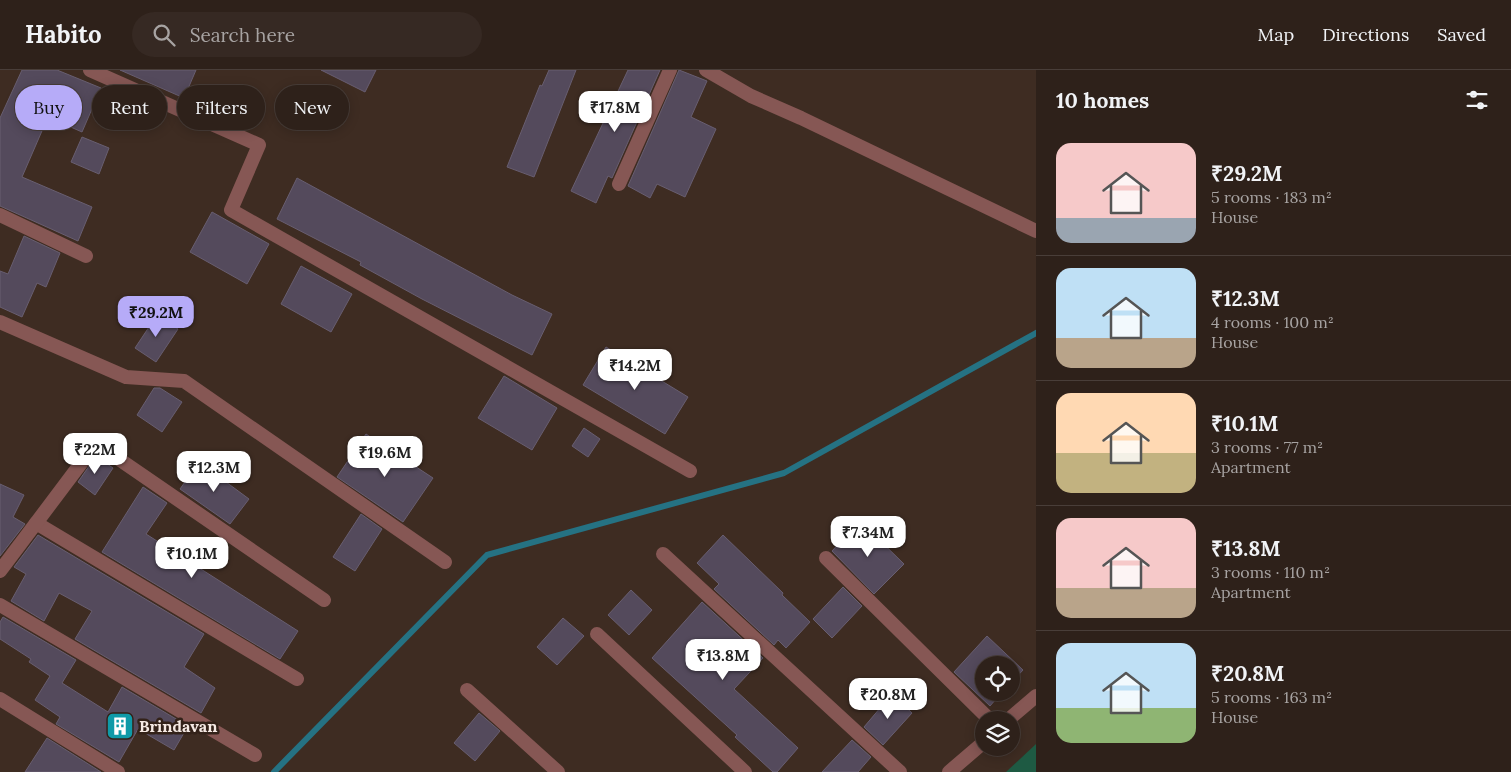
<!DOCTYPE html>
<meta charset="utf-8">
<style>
body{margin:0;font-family:Lora,serif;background:#362923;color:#f1f3f6;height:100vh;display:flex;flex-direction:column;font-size:19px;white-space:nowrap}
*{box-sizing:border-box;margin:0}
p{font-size:16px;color:#a7a3a2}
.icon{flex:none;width:28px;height:28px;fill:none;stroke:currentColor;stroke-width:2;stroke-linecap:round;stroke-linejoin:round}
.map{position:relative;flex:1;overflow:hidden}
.sheet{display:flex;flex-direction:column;background:#2e211a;width:475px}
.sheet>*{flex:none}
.hud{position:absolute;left:15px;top:15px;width:475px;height:45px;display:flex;gap:10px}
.buttons{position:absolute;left:975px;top:586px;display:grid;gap:10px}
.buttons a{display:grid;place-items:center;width:45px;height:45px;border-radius:50%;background:#2e211a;box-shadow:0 2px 12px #0003,0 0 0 1px #493e39;font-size:25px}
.price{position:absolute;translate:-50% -42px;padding:0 11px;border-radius:10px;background:#fff;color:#222;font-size:16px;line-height:32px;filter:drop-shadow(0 1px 2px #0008)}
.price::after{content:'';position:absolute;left:50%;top:30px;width:15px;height:11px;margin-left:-8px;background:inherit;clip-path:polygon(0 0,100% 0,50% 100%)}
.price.active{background:#b6abf8;color:#111}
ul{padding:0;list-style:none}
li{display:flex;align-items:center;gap:15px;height:125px;padding:0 20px}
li+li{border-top:1px solid #493e39}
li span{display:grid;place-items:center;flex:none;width:140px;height:100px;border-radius:15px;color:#555}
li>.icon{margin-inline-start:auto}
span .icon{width:60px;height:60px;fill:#fffc;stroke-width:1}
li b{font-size:21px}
h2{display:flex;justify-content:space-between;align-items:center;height:60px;padding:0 20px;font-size:21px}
.chip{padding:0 18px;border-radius:22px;background:#2e211a;box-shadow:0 2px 12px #0003,0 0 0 1px #493e39;font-size:18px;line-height:45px}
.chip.active{background:#b6abf8;color:#111}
header{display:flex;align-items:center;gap:30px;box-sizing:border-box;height:70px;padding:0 25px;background:#2e211a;border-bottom:1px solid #493e39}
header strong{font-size:24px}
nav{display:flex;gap:28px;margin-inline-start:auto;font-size:18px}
.search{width:350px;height:45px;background:#362923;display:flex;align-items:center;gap:12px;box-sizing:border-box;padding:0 18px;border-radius:28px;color:#a7a3a2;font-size:19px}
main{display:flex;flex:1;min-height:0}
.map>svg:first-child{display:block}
</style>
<header>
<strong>Habito</strong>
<div class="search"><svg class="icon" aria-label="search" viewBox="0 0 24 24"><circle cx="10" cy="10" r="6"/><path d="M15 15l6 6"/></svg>Search here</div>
<nav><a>Map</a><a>Directions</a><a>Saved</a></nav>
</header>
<main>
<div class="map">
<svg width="1036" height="702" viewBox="0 0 1036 702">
<rect width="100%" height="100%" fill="#3e2c22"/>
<!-- green -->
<path fill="#1e5a43" d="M1036 674V702H1006Z"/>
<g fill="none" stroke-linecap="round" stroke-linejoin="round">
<!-- stream -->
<path stroke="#257283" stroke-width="6" d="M274 702 487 485 784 403 1036 263"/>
</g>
<!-- building -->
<g fill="#544a5c" stroke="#685e70">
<path d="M22 0H57L101 18 82 62 48 47 22 107 92 137 78 171 0 136V48Z"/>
<path d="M120 0H196L184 28Z"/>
<path d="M321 0H376L365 22Z"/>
<path d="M549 0H576L534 107 507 97 540 15 542 16Z"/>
<path d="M628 0H660L612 108 608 106 596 133 571 121Z"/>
<path d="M679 0 707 11 691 47 716 59 685 127 657 114 650 128 628 116Z"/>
<path d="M82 67 109 78 99 104 71 92Z"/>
<path d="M297 108 512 225 552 244 532 285 422 229 360 195 361 192 277 149Z"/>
<path d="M212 142 269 174 247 214 190 182Z"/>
<path d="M24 166 60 183 46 217 37 213 22 247 0 237V201L8 204Z"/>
<path d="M301 196 352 224 331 262 281 234Z"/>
<path d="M157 245 178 259 156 292 135 278Z"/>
<path d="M606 277 688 327 665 364 583 315Z"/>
<path d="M504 306 557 338 532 380 478 348Z"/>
<path d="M154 318H160L182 332 162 362 137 345Z"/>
<path d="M584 358 600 369 588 387 572 376Z"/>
<path d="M366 364 433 408 403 452 337 407Z"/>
<path d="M96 386 113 398 95 425 78 412Z"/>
<path d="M199 392 249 429 230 454 180 419Z"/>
<path d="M0 414 24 425 13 447 25 454 0 486Z"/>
<path d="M143 417 167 433 146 464 298 561 280 589 102 482Z"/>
<path d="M361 444 382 459 355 501 333 487Z"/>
<path d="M860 451 904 494 874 524 832 481Z"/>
<path d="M38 465 204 564 184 597 215 618 201 643 75 569 92 541 59 523 44 551 11 531 26 504 14 497Z"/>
<path d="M723 465 783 523 782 525 810 552 786 578 778 570 774 575 714 519 719 514 697 493Z"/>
<path d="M843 517 862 536 832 568 813 549Z"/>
<path d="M631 520 652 540 629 565 608 545Z"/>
<path d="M702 532 763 588 734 619 798 678 777 702H773L735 667 737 665 652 588Z"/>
<path d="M3 547 76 590 62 613 108 642 122 617 188 656 174 680 138 659 119 692 56 654 60 647 35 630 50 606 29 592 31 589 0 569V552Z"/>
<path d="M563 548 584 566 557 595 537 577Z"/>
<path d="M987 566 1023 600 1011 613V595H984V622H1002L990 636 954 602Z"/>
<path d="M892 624 912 643 883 675 864 657Z"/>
<path d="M479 643 500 661 475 691 454 673Z"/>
<path d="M47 668 101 702H25Z"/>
<path d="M852 670 871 687 858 702H822Z"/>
</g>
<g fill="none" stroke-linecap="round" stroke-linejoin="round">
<!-- minor -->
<g stroke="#865754" stroke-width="14">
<path d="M90 0 259 75 231 140 690 401"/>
<path d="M706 0 751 26 801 48 1036 161"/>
<path d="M619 114 670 0"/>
<path d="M0 145 86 186"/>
<path d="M0 252 126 307 184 311 445 492"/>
<path d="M36 453 297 609"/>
<path d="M663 484 900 702"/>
<path d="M826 488 990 650"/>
<path d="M0 501 85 388 94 372 324 530"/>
<path d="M0 535 255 685"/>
<path d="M597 564 745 702"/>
<path d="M467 620 558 702"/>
<path d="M0 629 118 702"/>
<path d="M1008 650 1036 626"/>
<path d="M949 702 984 672"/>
</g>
</g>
<!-- icons -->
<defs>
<g id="building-square" transform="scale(1.4375)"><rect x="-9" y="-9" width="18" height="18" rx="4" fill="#0f9aa8" stroke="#332219"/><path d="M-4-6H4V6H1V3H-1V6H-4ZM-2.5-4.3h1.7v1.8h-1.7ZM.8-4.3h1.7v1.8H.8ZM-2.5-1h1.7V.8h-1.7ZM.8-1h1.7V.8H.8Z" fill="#fff"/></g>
</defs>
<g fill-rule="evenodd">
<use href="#building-square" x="120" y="656"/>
</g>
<g text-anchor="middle" stroke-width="5" stroke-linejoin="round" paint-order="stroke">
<!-- poi labels -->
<g font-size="16" font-weight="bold" fill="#f6eae4" stroke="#332219" text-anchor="start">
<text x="139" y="662">Brindavan</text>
</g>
</g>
</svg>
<div class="buttons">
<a><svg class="icon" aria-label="locate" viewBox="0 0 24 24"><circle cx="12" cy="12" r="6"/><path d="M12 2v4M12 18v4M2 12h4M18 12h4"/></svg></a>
<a><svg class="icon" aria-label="layers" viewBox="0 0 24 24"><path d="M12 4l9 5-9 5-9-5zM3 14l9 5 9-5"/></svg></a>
</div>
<b class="price" style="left:615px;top:63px">₹17.8M</b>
<b class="price active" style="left:156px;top:268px">₹29.2M</b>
<b class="price" style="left:635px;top:321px">₹14.2M</b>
<b class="price" style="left:95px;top:405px">₹22M</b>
<b class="price" style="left:385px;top:408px">₹19.6M</b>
<b class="price" style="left:214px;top:423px">₹12.3M</b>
<b class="price" style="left:868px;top:488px">₹7.34M</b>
<b class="price" style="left:192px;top:509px">₹10.1M</b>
<b class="price" style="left:723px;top:611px">₹13.8M</b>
<b class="price" style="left:888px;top:650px">₹20.8M</b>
<div class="hud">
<a class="chip active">Buy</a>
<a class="chip">Rent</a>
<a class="chip">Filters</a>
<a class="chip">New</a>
</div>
</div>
<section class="sheet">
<h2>10 homes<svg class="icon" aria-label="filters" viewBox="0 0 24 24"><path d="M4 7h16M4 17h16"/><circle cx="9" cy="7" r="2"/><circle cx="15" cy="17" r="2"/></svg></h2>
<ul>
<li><span style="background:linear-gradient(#f6c9c9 75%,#9aa5b1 0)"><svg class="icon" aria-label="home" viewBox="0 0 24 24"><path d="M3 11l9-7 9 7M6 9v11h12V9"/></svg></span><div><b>₹29.2M</b><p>5 rooms · 183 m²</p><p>House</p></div></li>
<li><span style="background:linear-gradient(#bfe0f5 70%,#b9a48a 0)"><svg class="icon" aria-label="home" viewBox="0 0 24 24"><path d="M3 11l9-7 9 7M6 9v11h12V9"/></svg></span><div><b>₹12.3M</b><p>4 rooms · 100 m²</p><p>House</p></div></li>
<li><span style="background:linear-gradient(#ffd9b3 60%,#c2b280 0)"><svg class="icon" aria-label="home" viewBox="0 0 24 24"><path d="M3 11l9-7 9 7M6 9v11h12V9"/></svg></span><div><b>₹10.1M</b><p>3 rooms · 77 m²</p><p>Apartment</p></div></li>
<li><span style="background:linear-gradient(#f6c9c9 70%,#b9a48a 0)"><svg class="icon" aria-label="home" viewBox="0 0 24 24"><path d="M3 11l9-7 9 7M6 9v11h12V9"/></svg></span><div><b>₹13.8M</b><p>3 rooms · 110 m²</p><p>Apartment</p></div></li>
<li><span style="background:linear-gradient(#bfe0f5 65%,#8fb573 0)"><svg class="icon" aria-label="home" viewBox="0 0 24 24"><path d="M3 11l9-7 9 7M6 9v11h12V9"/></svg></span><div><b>₹20.8M</b><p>5 rooms · 163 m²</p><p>House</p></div></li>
</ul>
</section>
</main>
